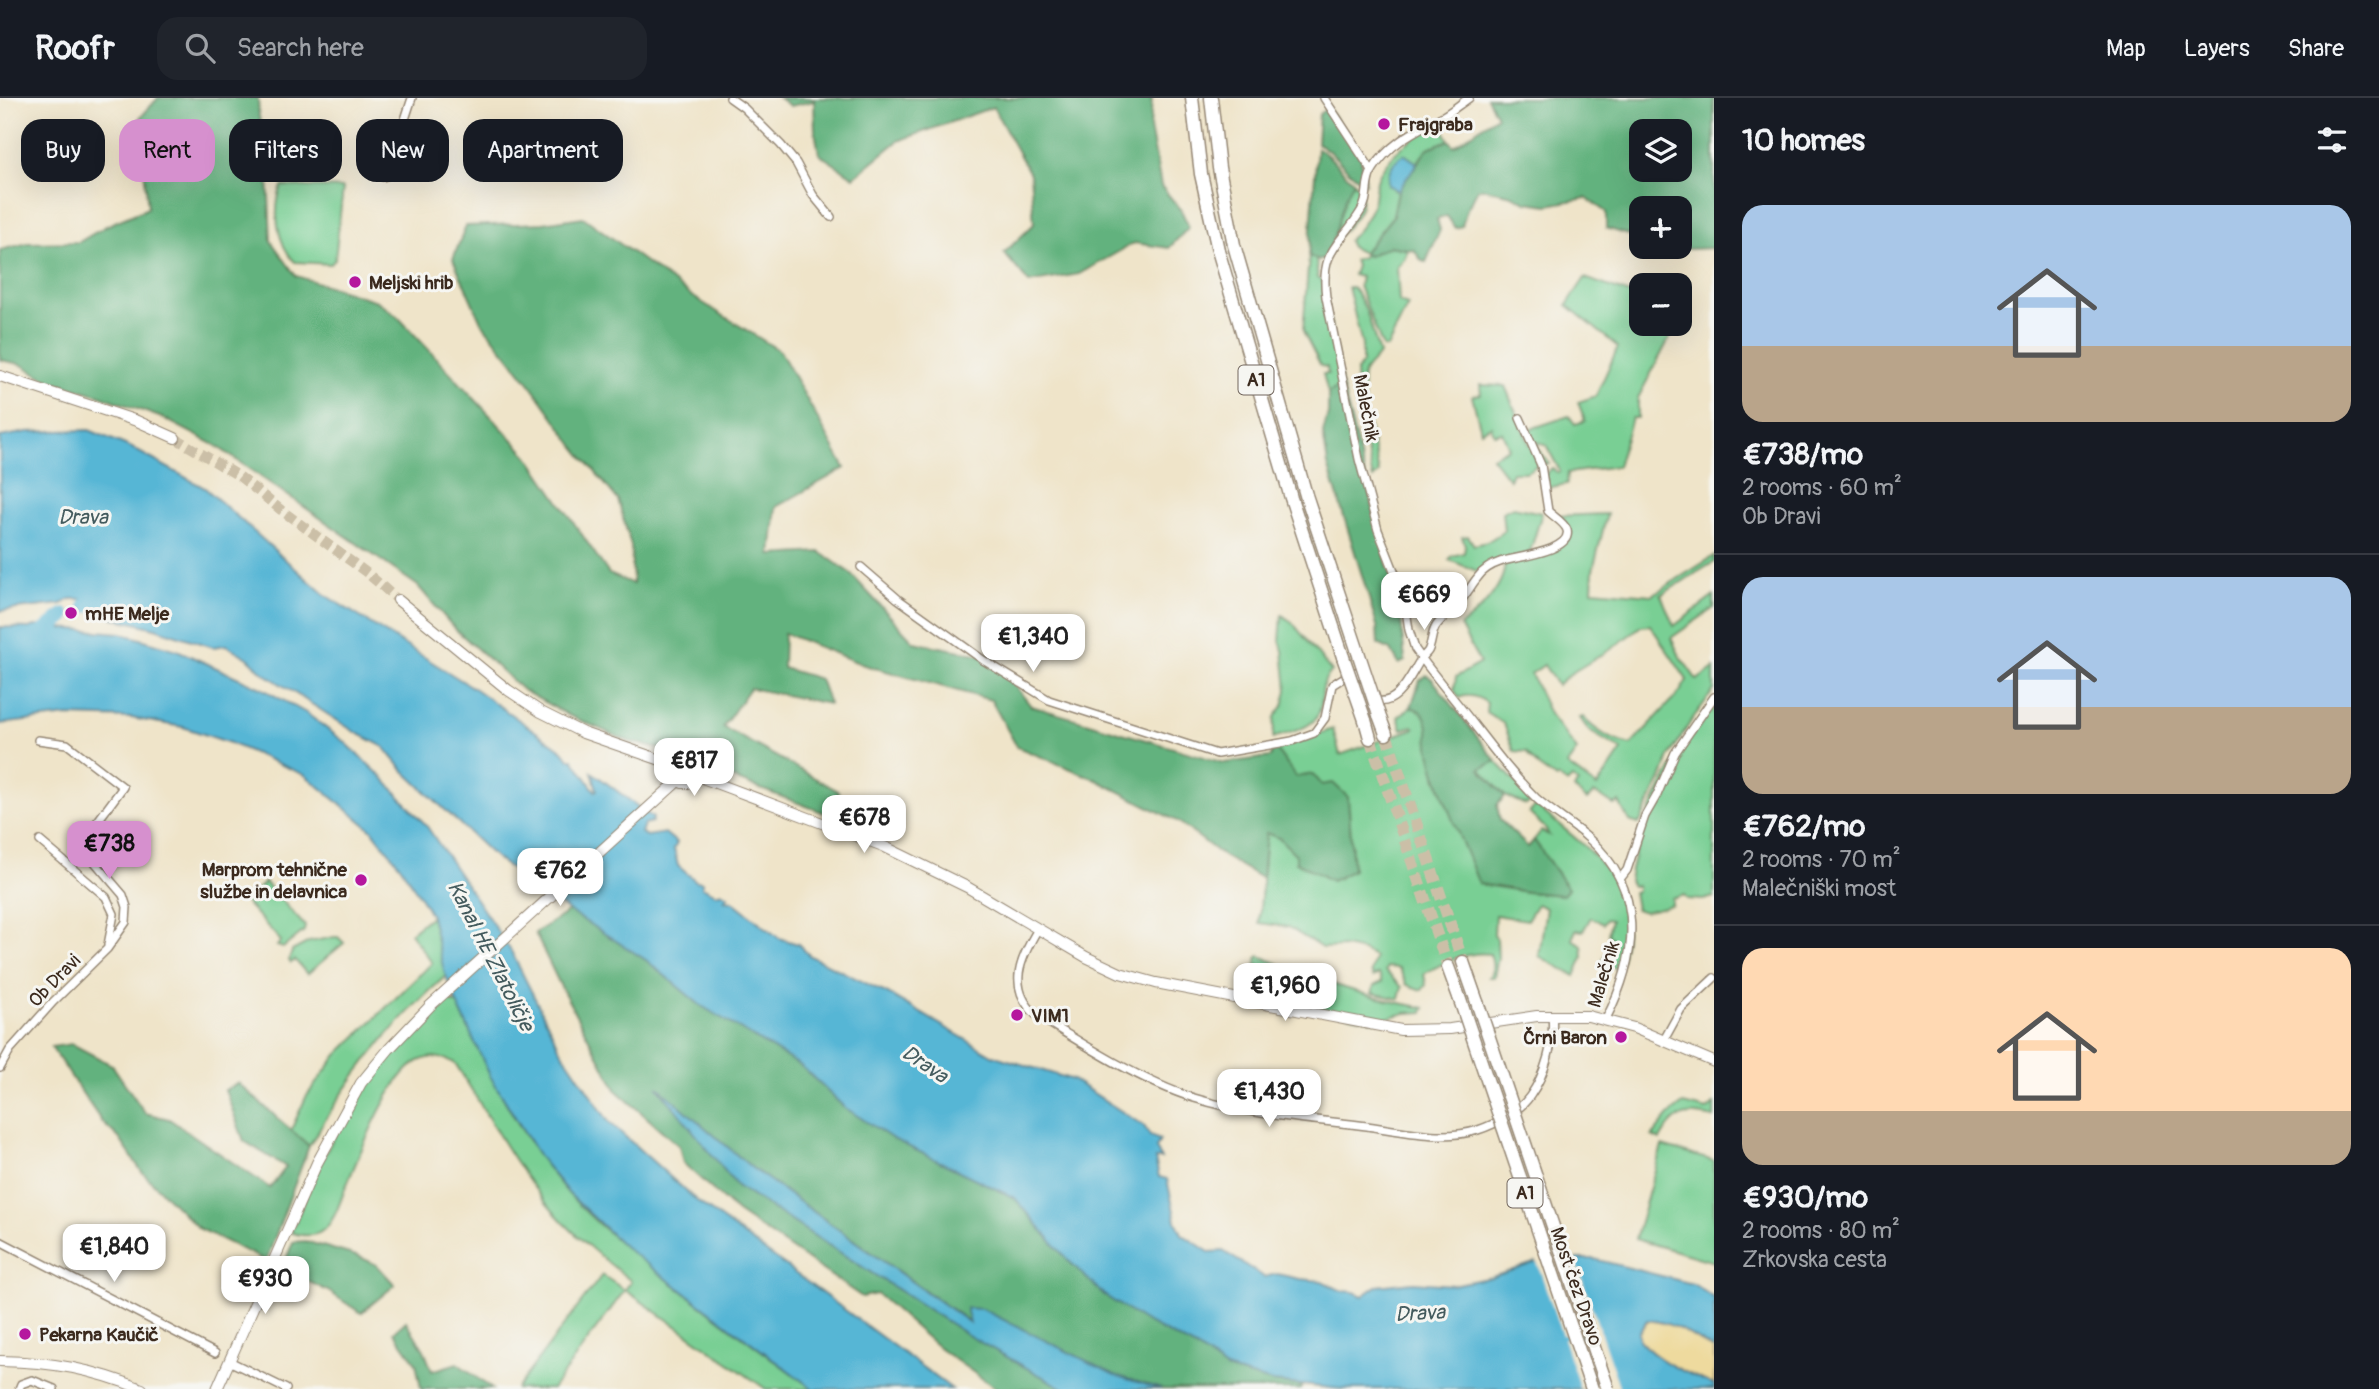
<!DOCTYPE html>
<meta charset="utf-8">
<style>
body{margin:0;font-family:Pangolin,sans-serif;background:#20242c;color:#f1f3f6;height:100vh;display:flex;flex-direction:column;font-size:26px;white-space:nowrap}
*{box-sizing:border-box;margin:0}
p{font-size:23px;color:#9ea1a6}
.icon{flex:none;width:38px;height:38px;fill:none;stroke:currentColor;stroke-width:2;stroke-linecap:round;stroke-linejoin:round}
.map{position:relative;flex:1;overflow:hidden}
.details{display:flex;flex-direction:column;background:#171b24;width:665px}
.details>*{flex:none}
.hud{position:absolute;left:21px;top:21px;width:665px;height:63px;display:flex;gap:14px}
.buttons{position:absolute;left:1629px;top:21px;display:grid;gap:14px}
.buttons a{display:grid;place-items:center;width:63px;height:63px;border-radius:14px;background:#171b24;box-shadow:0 7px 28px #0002;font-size:35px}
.price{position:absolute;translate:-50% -60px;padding:0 16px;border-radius:14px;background:#fff;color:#222;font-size:23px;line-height:46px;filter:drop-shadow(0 2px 4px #0008)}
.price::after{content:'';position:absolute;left:50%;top:42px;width:21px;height:16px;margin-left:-10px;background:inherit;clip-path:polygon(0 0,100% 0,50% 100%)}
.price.active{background:#d690ce;color:#111}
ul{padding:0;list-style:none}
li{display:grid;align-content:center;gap:14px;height:371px;padding:0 28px}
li+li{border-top:2px solid #363941}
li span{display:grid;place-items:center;height:217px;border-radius:21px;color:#555}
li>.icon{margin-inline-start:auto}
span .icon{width:126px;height:126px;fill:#fffc;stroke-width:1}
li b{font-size:30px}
h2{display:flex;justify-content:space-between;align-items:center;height:84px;padding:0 28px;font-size:30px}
.pill{padding:0 24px;border-radius:21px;background:#171b24;box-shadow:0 7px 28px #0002;font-size:24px;line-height:63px}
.pill.active{background:#d690ce;color:#111}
header{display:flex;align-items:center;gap:42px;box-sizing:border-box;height:98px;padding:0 35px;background:#171b24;border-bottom:2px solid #363941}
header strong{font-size:33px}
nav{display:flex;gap:38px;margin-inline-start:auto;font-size:24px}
.search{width:490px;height:63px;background:#20242c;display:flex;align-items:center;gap:18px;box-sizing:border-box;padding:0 24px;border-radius:21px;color:#9ea1a6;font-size:26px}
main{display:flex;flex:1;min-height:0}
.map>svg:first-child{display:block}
</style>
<header>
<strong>Roofr</strong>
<div class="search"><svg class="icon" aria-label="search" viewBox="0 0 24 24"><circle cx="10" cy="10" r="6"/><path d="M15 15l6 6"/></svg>Search here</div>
<nav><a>Map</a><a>Layers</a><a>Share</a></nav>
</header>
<main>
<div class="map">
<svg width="1714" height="1291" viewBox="0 0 1714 1291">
<rect width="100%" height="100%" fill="#f6f6f2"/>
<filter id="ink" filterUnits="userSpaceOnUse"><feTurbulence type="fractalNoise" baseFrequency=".0143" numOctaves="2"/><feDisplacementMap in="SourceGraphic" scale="14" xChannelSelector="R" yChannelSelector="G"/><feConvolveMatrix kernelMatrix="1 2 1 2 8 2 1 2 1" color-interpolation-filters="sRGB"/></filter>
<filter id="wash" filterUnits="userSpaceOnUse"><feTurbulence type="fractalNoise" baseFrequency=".00686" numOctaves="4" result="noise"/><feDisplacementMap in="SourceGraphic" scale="28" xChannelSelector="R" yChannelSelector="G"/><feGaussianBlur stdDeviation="1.57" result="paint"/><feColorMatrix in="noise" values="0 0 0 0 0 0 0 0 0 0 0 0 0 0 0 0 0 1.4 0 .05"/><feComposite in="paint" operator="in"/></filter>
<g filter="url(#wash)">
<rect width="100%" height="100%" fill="#efe4c9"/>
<!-- green -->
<g fill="#79cf94" stroke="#5a7c59" stroke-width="2" fill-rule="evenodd">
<path d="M1437 25H1440L1449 42 1428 50 1417 65 1404 56 1394 92 1398 93 1393 118 1363 155 1351 149 1348 143C1360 131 1370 119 1374 101 1375 94 1375 87 1378 80 1387 56 1416 37 1437 25Z"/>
<path d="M1354 84C1373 106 1352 124 1336 140 1334 122 1343 98 1354 84Z"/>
<path d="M282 88 343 90 335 161 331 166 295 164C277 146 272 111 282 88Z"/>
<path d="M1390 148 1408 152 1404 161 1397 169 1399 204 1408 207 1387 250H1383L1359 188 1361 179 1353 177 1356 168 1354 162 1363 159 1365 156 1368 158Z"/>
<path d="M1309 158 1316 162 1318 180 1322 182 1342 287 1328 295 1323 276H1328L1327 269 1321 268 1303 233Z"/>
<path d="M1585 180 1641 200 1642 226H1677L1638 300V320H1632L1617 368 1568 375 1567 386 1546 390 1545 376 1552 370 1558 375 1560 373 1546 347 1539 344 1537 349 1549 365 1543 367 1527 332 1569 318 1575 326 1585 323 1578 304 1596 298 1618 249 1567 207Z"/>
<path d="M1348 189H1352C1368 207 1372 233 1379 256 1375 263 1365 269 1363 277 1359 297 1375 352 1379 375L1373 381 1354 293 1357 289 1356 274 1362 265V247Z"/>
<path d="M1480 287 1505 288 1538 367 1526 374H1512L1509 381 1492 359 1509 350 1502 334 1494 336 1491 328 1481 333 1472 298 1481 296Z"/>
<path d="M1513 409 1542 415 1530 454 1479 474 1449 462 1452 458 1464 455 1465 447 1462 439 1468 438 1474 447 1487 444 1504 433 1502 414Z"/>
<path d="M1607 416 1593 472 1592 492 1652 497 1714 458V464L1661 497 1674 528 1714 498V510L1671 540 1680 558 1697 582 1714 570V592L1691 623 1669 659 1661 681 1639 726 1629 723 1619 704 1614 707 1594 695 1587 702 1574 691 1578 684 1572 680 1567 685 1558 679 1556 681 1539 669 1526 654 1514 653 1504 626 1486 614 1487 605C1479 599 1469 595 1459 600L1454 591 1456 579 1480 565 1460 528C1479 515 1505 488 1505 464L1567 443 1570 432 1556 418ZM1650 527 1687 582 1680 594 1631 647C1613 643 1595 633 1583 619L1580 620 1589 633 1622 652 1597 689 1567 667 1577 652 1549 616 1531 576 1544 567 1557 587 1570 576 1613 550 1641 528Z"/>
<path d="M1282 517 1292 524 1332 574C1315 585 1329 612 1311 625 1301 633 1285 636 1273 640L1275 619 1283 608 1287 592 1283 553 1280 543Z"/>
<path d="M1714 602V799L1703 802 1687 801 1684 797 1672 801V807L1644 814 1636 811 1633 794 1637 793V788H1632L1629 783C1639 718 1678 656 1714 602Z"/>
<path d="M1411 609 1421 613 1428 623 1436 679 1479 785 1527 794 1563 797 1568 791 1534 742 1541 733 1549 737 1544 729 1529 715 1536 708C1594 755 1645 788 1619 872L1602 865 1612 840 1608 837 1611 822 1606 821 1603 826 1591 819 1583 833 1576 832 1572 841 1582 847 1583 859 1575 878 1539 858 1546 810 1537 806 1527 822 1495 817 1494 836 1497 841 1498 860 1494 879H1489C1494 872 1493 864 1490 856 1468 853 1442 865 1424 876L1426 887 1422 892 1407 887 1399 870 1387 869 1385 873 1402 889 1399 901 1372 895 1374 888 1382 884 1379 876 1373 879 1371 873 1375 859 1363 853 1344 849 1322 850 1288 829 1259 825 1266 735 1279 740 1297 757 1296 764 1339 780 1344 775 1353 771 1349 710 1323 687 1296 679 1275 650 1333 631 1340 657 1415 630 1413 628 1402 631 1398 619Z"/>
<path d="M1496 663 1531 701V703L1526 707 1505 698 1480 671Z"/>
<path d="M265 784 305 828 304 833 283 850 277 848 281 843 244 803Z"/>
<path d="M431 818 446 878C388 929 348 982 309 1048L291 1032 306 999 337 957 432 865 410 835Z"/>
<path d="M334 839H338L344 845 307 876 295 862 291 865 289 863 292 853 309 844Z"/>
<path d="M1260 858C1313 881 1368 900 1425 910L1423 914 1406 915 1376 923 1254 897 1257 860Z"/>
<path d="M450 895 453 905H457C487 972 519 1038 567 1094 596 1127 633 1155 668 1182 716 1219 764 1255 813 1291H766L625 1192 552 1291H516L602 1177 625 1192 631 1183C601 1159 571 1135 547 1106 511 1063 485 1012 455 965 445 961 436 957 424 961 391 970 358 1061 345 1091 340 1104 334 1125 322 1133 315 1139 299 1138 291 1134 316 1073 345 1006 389 956 408 935 430 916 450 895Z"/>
<path d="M1683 1006 1707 1012 1714 1006V1020C1683 1014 1675 1015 1660 1042L1652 1038 1669 1017Z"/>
<path d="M1662 1048 1714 1063V1164L1635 1141Z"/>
</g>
<!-- forest -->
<g fill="#62b27e" stroke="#4e6e4e" stroke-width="2" fill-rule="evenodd">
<path d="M158 0H258L259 19 267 55 271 143 296 178 377 203 399 220 528 358 609 476 633 486 631 448 618 402 575 349 530 286 481 224 453 161 466 128 543 125 583 119 692 198 780 253 845 370 776 409 771 457 820 454 850 475 914 544 992 559 1031 608 1224 665 1271 659 1272 651 1275 650 1296 679 1313 676 1322 687 1333 685 1348 699 1353 772 1332 783 1296 764V757L1279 740 1266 735 1262 780 1223 758 1179 724 1093 680 1017 649 991 602 864 567 784 535 783 570 820 581 829 606 750 590 723 629 838 693 846 723 710 672 706 663 697 654 687 653 676 655 628 643 570 618 524 593 454 530 418 488 215 347 165 321 99 297 48 282 20 266 0 262V152L28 145 79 144 108 127 148 110 139 21Z"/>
<path d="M779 0H1152L1150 30 1161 88 1181 112 1189 129 1169 150 1134 145 1079 176 1029 185 1004 155 1034 126 1030 76 993 9 898 43 854 79 819 56 815 33 814 3 790 8Z"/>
<path d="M1487 0H1714V150L1688 151 1671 149H1680V110H1642L1641 141 1606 130V114L1586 100 1548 107 1526 104 1512 97 1482 90 1478 91 1467 111 1462 128 1455 130 1447 118 1437 121 1440 132 1426 164 1422 163 1414 152 1390 148 1368 158 1363 155 1393 118 1398 93 1428 50 1449 42 1454 48 1497 18ZM1642 33H1680V72H1642Z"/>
<path d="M1328 10 1361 59 1365 85C1346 76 1337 55 1317 45L1319 16Z"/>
<path d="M1317 50C1331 57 1342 73 1354 84 1339 103 1336 155 1319 163L1309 158Z"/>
<path d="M1342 287 1388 469 1399 501 1405 563 1399 566 1391 552 1378 546 1377 528 1368 497 1328 367 1323 335 1328 316V295Z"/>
<path d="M1427 577 1432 581 1496 663 1480 671 1505 698 1497 707 1500 722 1528 749 1534 742 1568 791 1563 797 1527 794 1479 786C1462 743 1441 699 1430 654 1426 637 1434 615 1411 609L1420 582Z"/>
<path d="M569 813 646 862 700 907 801 968 844 1009 893 1041 1015 1100 1066 1160 1104 1197 1144 1223 1200 1252 1226 1271 1272 1284 1303 1288 1300 1291H1161L1117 1278 971 1225 752 1070 661 992 737 1088 971 1239 1065 1291H997L940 1251 877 1196 862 1199 737 1114 683 1065 679 1048 617 993 561 889 535 835Z"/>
<path d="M72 946 112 967 145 1015 169 1021 270 1090 286 1069 244 1043 225 992 238 985 309 1048 266 1163 198 1130 142 1074 119 1040 102 1024 51 949Z"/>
<path d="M305 1143 360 1159 377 1167 395 1187 361 1215 328 1193 282 1171 293 1144Z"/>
<path d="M406 1223 424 1252 432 1273 457 1265 492 1291H421L416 1265 394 1234Z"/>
</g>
<!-- sand -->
<path fill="#eeda9e" stroke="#94825e" stroke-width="2" d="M1648 1222 1674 1227 1714 1252V1287C1687 1275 1659 1265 1639 1242V1234Z"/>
<!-- water -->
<g fill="#56b6d5" stroke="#48707a" stroke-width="2">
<path d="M1404 56 1417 65 1398 93 1388 87C1387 74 1393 63 1404 56Z"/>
<path d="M89 332 130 349 205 390 325 497 475 591 563 653 569 661H573L595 693 597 692 592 674 653 720 652 724 644 726 641 735 647 738 665 735 677 745 674 751 678 768 696 783 702 784V789L716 796 721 794 728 798 724 802 732 803 779 840 798 846 810 858 892 898 992 957 1073 982 1144 1028 1150 1038 1160 1042 1156 1050 1161 1061H1155L1159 1079 1167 1081 1176 1123 1182 1136 1209 1154 1223 1153 1264 1179 1277 1176 1300 1181 1322 1183 1342 1193 1354 1194 1363 1198 1377 1188 1413 1184 1453 1187 1492 1179 1546 1161H1594L1693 1186 1714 1200V1252C1692 1238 1674 1224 1647 1222L1639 1234V1242C1659 1265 1687 1275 1714 1287V1291H1342L1272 1284 1226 1271 1200 1252 1144 1223 1104 1197 1066 1160 1015 1100 893 1041 844 1009 801 968 700 907 646 862 569 813 496 760 404 673 384 649 355 634 262 574 248 560 226 547 213 549 155 530 114 520 105 514 95 501H70L62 506 0 513V339L27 334Z"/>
<path d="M35 528 121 535 177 552 261 590 306 615 346 645 385 682 426 727 511 853 562 954 609 1024 697 1103 952 1291H813L627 1151 569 1096 540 1060 490 978 455 901 444 873 431 818 424 805 401 769 372 732 305 677 230 645 183 629 131 620 68 618 0 626V529L29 530Z"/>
<path d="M657 988 752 1070 970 1225 966 1210 982 1211 1117 1278 1161 1291H1065L971 1239 737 1088Z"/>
</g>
<!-- pier -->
<path fill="#efe4c9" d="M1574 1157 1620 1291H1580L1563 1240 1590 1241 1588 1235 1562 1237 1536 1161 1546 1158Z"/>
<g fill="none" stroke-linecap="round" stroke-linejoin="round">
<!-- river -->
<g stroke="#56b6d5" stroke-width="16">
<path d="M87 507 100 504 116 494"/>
<path d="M35 542 63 518"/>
</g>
</g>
</g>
<g filter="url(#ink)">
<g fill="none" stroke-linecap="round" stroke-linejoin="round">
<!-- secondary-tunnel -->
<path stroke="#cbbfa7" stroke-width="10" stroke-dasharray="10 5" stroke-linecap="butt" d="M175 340 239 378 281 412 367 475 398 502"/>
<!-- highway-tunnel -->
<g stroke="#cbbfa7" stroke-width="12" stroke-dasharray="12 6" stroke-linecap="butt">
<path d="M1386 636 1463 864"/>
<path d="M1370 640 1448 869"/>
</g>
<!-- street casing -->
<g stroke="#958774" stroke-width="10">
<g id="street">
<path d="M730 0 744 10 781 47 796 65 813 97 831 119"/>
<path d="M1324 0 1372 73"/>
<path d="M1469 0C1460 6 1452 13 1443 18 1415 33 1389 45 1372 73 1364 86 1370 100 1361 113 1339 149 1320 151 1326 199L1359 361 1378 432 1404 498 1409 532 1415 551C1431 574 1450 596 1468 619 1490 647 1511 676 1537 701 1553 715 1572 726 1588 740 1646 791 1638 858 1606 921"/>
<path d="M388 53C395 64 397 75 383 79L377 74 379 60 397 46 412 0"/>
<path d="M861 469 898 501 983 562 1049 602 1217 656 1292 643 1314 635 1325 620 1332 587 1351 575 1357 574 1363 581"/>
<path d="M1372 601C1397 613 1411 576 1421 561 1423 558 1426 556 1428 553 1432 546 1431 536 1436 528 1443 518 1454 511 1462 501 1468 494 1472 486 1478 479 1483 472 1491 467 1500 464 1513 459 1573 454 1567 432 1565 425 1553 418 1548 413L1541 367 1520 320"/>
<path d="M40 743 106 799 114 816 108 847"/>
<path d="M1620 781 1627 772 1645 718 1657 697 1675 655 1714 599"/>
<path d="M1038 831C1020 861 1007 889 1035 916 1081 945 1142 984 1194 1000 1250 1017 1310 1021 1367 1028 1401 1033 1444 1043 1478 1032 1496 1026 1519 1014 1530 998 1545 977 1555 943 1552 917"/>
<path d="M1664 942 1681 911 1714 880"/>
<path d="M0 970 10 952 53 904 107 851 126 824 127 809 123 797 82 749 83 743 123 689 67 646 38 642"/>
<path d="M0 1143 215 1255"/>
<path d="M229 1263 286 1291"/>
<path d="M19 1291 21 1286 32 1282 54 1291"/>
</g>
</g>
<!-- secondary casing -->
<g stroke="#958774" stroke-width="12">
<g id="secondary">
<path d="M0 278 137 323 175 340"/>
<path d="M398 502 508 592 541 614 583 635 678 668 684 664C692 663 698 668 698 676L705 681 883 748 967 789 1086 859 1120 875 1156 885 1401 932 1450 931 1537 918H1588L1634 930 1714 964"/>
<path d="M679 682 682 685H690L698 676"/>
<path d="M0 1263C54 1264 92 1271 142 1291"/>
<path d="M217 1291 317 1065 361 985 389 951 430 908 679 682"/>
</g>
</g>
<!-- highway casing -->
<g stroke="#958774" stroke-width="15">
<g id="highway">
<path d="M1192 0 1201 76 1218 152 1291 400 1343 559"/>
<path d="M1211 0 1219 70 1234 147 1306 397 1358 554"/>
<path d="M1379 617 1386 636"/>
<path d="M1365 622 1370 640"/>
<path d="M1463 864 1477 904"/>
<path d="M1448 869 1459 899"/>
</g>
</g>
<!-- street -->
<use href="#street" stroke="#fff" stroke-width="7"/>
<!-- secondary -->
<use href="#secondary" stroke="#fff" stroke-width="10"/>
<!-- highway -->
<use href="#highway" stroke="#fff" stroke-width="12"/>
<!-- highway-bridge casing -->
<g stroke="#958774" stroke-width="15" stroke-linecap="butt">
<g id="highway-bridge">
<path d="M1358 554 1379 617"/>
<path d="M1343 559 1365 622"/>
<path d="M1459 899 1592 1291"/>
<path d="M1477 904 1608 1291"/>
</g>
</g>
<!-- highway-bridge -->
<use href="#highway-bridge" stroke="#fff" stroke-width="12"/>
</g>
</g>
<!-- markers -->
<g fill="#b5179e" stroke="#f6f6f2" stroke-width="2.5">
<circle cx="1384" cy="26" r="7"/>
<circle cx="355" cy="184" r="7"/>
<circle cx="71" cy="515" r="7"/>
<circle cx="361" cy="782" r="7"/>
<circle cx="1017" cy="917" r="7"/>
<circle cx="1621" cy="939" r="7"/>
<circle cx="25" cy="1236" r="7"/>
</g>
<g text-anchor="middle" stroke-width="6" stroke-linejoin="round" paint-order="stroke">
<!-- shield labels -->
<g fill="#f6f6f2" stroke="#73675e" stroke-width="2">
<rect x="1238.5" y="267.5" width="35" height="29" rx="5"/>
<rect x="1507.5" y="1080.5" width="35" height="29" rx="5"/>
</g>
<g font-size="18" font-weight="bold" fill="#3b2a1e">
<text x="1256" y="288">A1</text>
<text x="1525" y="1101">A1</text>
</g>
<!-- poi labels -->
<g font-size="19" font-weight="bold" fill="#3b2a1e" stroke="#f6f6f2" text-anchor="start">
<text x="1398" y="33">Frajgraba</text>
<text x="369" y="191">Meljski hrib</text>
<text x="85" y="522">mHE Melje</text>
<text x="347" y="778" text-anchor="end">Marprom tehnične<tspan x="347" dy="22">službe in delavnica</tspan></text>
<text x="1031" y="924">VIM1</text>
<text x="1607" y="946" text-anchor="end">Črni Baron</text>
<text x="39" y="1243">Pekarna Kaučič</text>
</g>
<!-- street labels -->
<g font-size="19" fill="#3b2a1e" stroke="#f6f6f2">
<text transform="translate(1367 310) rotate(79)" y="7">Malečnik</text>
<text transform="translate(1603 876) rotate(-73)" y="7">Malečnik</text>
<text transform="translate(54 882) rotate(-46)" y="7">Ob Dravi</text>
<text transform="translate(1577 1188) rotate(71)" y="7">Most čez Dravo</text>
</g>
<!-- water labels -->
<g font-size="21" font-style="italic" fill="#445b5e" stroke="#f6f6f2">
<text x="83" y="426">Drava</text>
<text transform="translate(491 858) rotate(63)" y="7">Kanal HE Zlatoličje</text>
<text transform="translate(925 966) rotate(34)" y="7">Drava</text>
<text transform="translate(1420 1215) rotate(-3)" y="7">Drava</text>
</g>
</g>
</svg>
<div class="buttons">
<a><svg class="icon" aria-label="layers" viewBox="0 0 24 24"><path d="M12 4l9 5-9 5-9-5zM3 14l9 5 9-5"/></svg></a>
<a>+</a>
<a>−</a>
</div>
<b class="price" style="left:1424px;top:534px">€669</b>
<b class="price" style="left:1033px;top:576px">€1,340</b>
<b class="price" style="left:694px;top:700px">€817</b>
<b class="price" style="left:864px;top:757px">€678</b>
<b class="price active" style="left:109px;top:783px">€738</b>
<b class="price" style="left:560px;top:810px">€762</b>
<b class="price" style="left:1285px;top:925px">€1,960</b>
<b class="price" style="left:1269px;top:1031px">€1,430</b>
<b class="price" style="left:114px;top:1186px">€1,840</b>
<b class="price" style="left:265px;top:1218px">€930</b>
<div class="hud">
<a class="pill">Buy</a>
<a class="pill active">Rent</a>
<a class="pill">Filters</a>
<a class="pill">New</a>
<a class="pill">Apartment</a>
</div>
</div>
<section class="details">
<h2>10 homes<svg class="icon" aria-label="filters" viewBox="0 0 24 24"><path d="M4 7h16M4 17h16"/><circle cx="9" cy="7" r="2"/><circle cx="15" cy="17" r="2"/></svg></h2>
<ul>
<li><span style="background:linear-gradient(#a9c7e8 65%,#b9a48a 0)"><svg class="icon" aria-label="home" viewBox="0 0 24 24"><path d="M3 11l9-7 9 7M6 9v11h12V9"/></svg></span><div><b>€738/mo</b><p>2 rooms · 60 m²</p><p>Ob Dravi</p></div></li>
<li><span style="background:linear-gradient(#a9c7e8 60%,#b9a48a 0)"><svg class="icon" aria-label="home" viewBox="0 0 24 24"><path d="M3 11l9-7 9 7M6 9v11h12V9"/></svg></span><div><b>€762/mo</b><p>2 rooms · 70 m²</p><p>Malečniški most</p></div></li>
<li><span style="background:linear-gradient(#ffd9b3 75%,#b9a48a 0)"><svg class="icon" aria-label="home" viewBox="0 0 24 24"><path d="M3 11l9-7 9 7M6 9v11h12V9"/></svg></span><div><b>€930/mo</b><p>2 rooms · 80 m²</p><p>Zrkovska cesta</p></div></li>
</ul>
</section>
</main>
